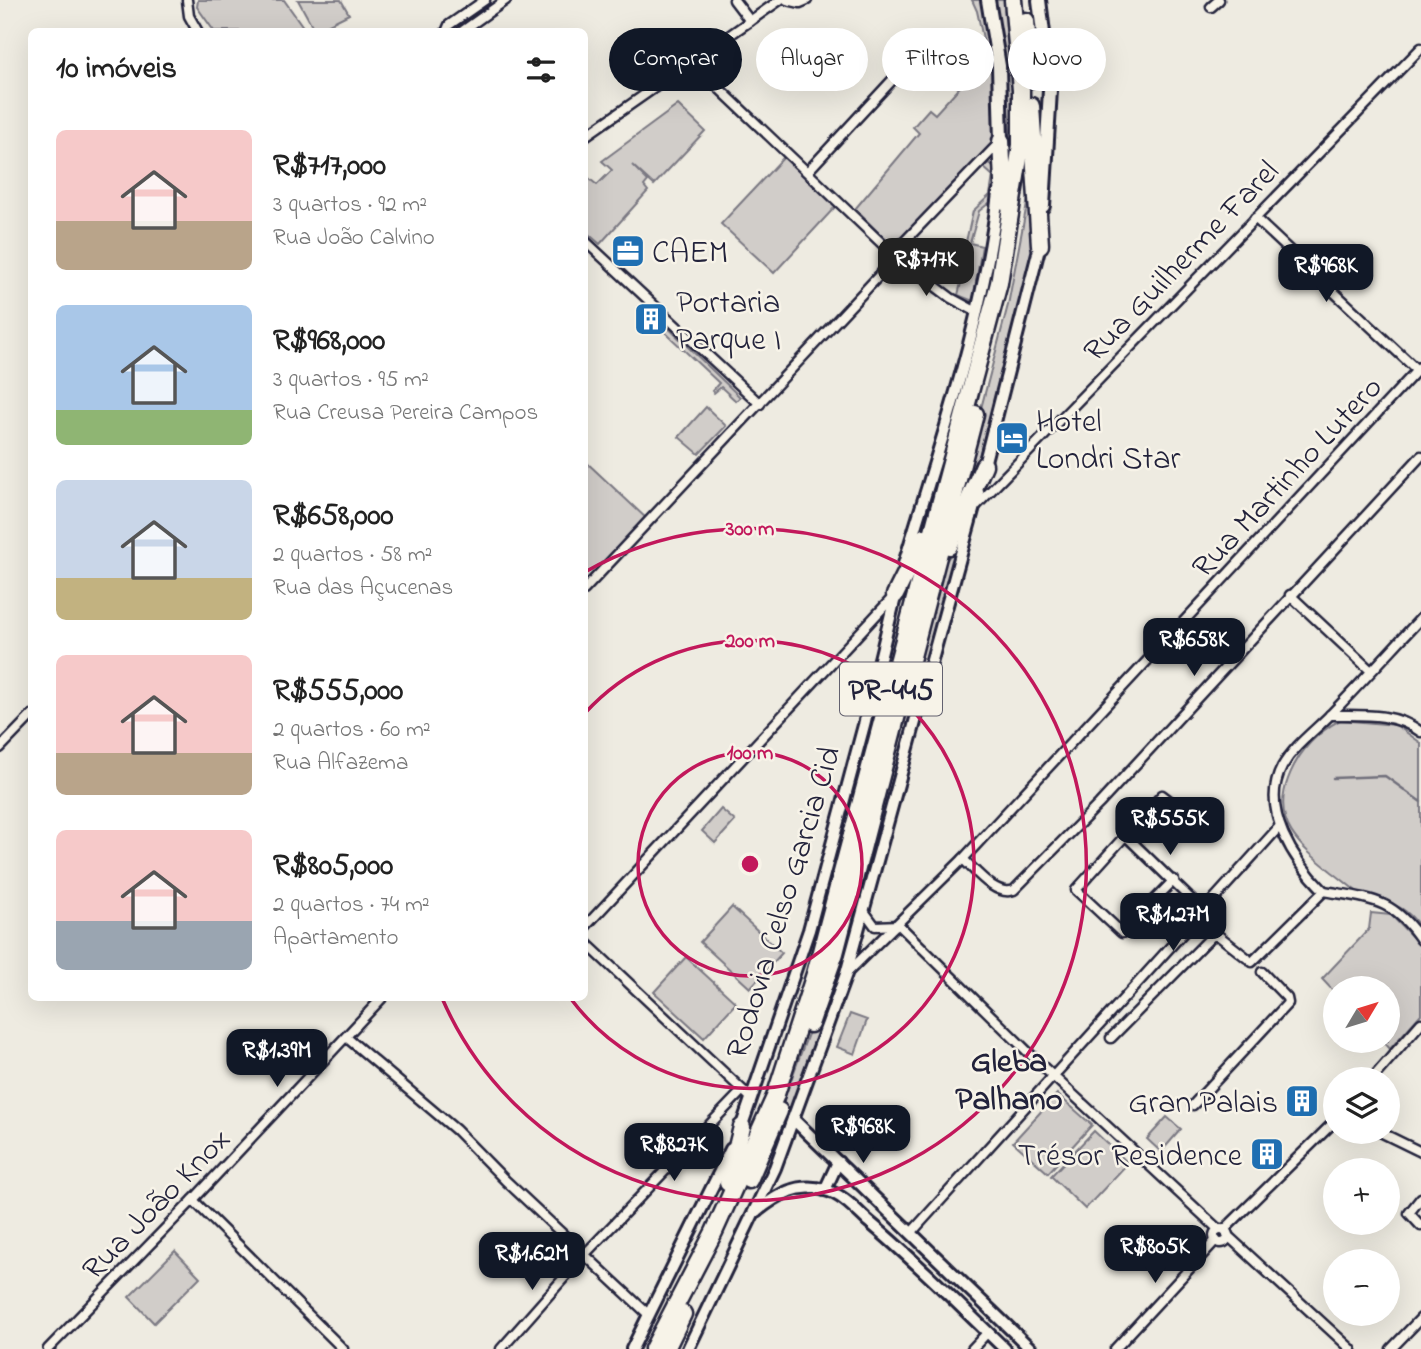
<!DOCTYPE html>
<html lang="pt">
<meta charset="utf-8">
<style>
body{margin:0;font-family:"Indie Flower",sans-serif;background:#f6f6f6;color:#222;height:100vh;display:flex;flex-direction:column;font-size:26px;white-space:nowrap}
*{box-sizing:border-box;margin:0}
p{font-size:23px;color:#767676}
.icon{flex:none;width:38px;height:38px;fill:none;stroke:currentColor;stroke-width:2;stroke-linecap:round;stroke-linejoin:round}
.map{position:relative;flex:1;overflow:hidden}
.drawer{position:absolute;left:28px;top:28px;width:560px;height:973px;display:flex;flex-direction:column;background:#fff;border-radius:10px;box-shadow:0 7px 28px #0002}
.drawer>*{flex:none}
.top-card{position:absolute;left:609px;top:28px;width:665px;height:63px;display:flex;gap:14px}
.needle{width:46px;rotate:52deg}
.buttons{position:absolute;left:1323px;top:976px;display:grid;gap:14px}
.buttons a{display:grid;place-items:center;width:77px;height:77px;border-radius:50%;background:#fff;box-shadow:0 7px 28px #0002;font-size:35px}
.price{position:absolute;translate:-50% -60px;padding:0 16px;border-radius:14px;background:#111827;color:#fff;font-size:23px;line-height:46px;filter:drop-shadow(0 2px 4px #0008)}
.price::after{content:'';position:absolute;left:50%;top:42px;width:21px;height:16px;margin-left:-10px;background:inherit;clip-path:polygon(0 0,100% 0,50% 100%)}
.price.active{background:#222;color:#fff}
ul{padding:0;list-style:none}
li{display:flex;align-items:center;gap:21px;height:175px;padding:0 28px}
li span{display:grid;place-items:center;flex:none;width:196px;height:140px;border-radius:10px;color:#555}
li>.icon{margin-inline-start:auto}
span .icon{width:84px;height:84px;fill:#fffc;stroke-width:1}
li b{font-size:30px}
h2{display:flex;justify-content:space-between;align-items:center;height:84px;padding:0 28px;font-size:30px}
.chip{padding:0 24px;border-radius:32px;background:#fff;box-shadow:0 7px 28px #0002;font-size:24px;line-height:63px}
.chip.active{background:#111827;color:#fff}
.map>svg:first-child{display:block}
</style>
<div class="map">
<svg width="1421" height="1349" viewBox="0 0 1421 1349">
<rect width="100%" height="100%" fill="#eeebe1"/>
<filter id="ink" filterUnits="userSpaceOnUse"><feTurbulence type="fractalNoise" baseFrequency=".0143" numOctaves="2"/><feDisplacementMap in="SourceGraphic" scale="14" xChannelSelector="R" yChannelSelector="G"/><feConvolveMatrix kernelMatrix="1 2 1 2 8 2 1 2 1" color-interpolation-filters="sRGB"/></filter>
<g filter="url(#ink)">
<!-- green -->
<g fill="#d1cdc9" stroke="#7a7882" stroke-width="2">
<path d="M198 0H284L306 31H214L197 7Z"/>
<path d="M298 0H341L349 14 315 31Z"/>
<path d="M972 0H981C998 43 995 95 998 141L894 248 855 209 919 133 913 127 929 109 935 114 987 57 977 11Z"/>
<path d="M992 0H1006L1017 99 1011 141 1000 34Z"/>
<path d="M678 105 705 131 654 185 632 165 648 181 644 186 648 191 600 244 585 231V175L597 185 612 170 602 161Z"/>
<path d="M784 157 836 206 774 273 721 224Z"/>
<path d="M990 163 997 174 993 200 979 211 970 243 982 246 973 301 958 295 963 275 959 272 973 211 990 195 993 176 983 167Z"/>
<path d="M1030 188 1034 238 1028 275 971 487 944 550 1008 305Z"/>
<path d="M657 317 740 397 736 401 721 387 714 393 712 391 719 383 653 321Z"/>
<path d="M706 407 726 426 699 454 679 437Z"/>
<path d="M584 460 647 519 585 583H584Z"/>
<path d="M958 543 909 726 899 719 941 569Z"/>
<path d="M1340 720 1396 725 1421 743V928C1397 895 1390 911 1362 895 1352 889 1342 879 1332 872 1301 847 1271 824 1288 779 1298 752 1316 733 1340 720Z"/>
<path d="M900 731 906 742 834 997 802 1082 799 1081 801 1083 772 1161 764 1170H758L830 974Z"/>
<path d="M721 809 735 821 715 843 702 831Z"/>
<path d="M732 907 782 953 750 988 700 942Z"/>
<path d="M1371 913 1391 915 1421 946V1014L1390 1049 1383 1041H1388V989H1335V993L1322 979 1369 929Z"/>
<path d="M686 957 736 1003 704 1038 654 992Z"/>
<path d="M850 1014 867 1020 855 1054 837 1047Z"/>
<path d="M1057 1094 1092 1125 1048 1173 1013 1142Z"/>
<path d="M1167 1117 1181 1129 1161 1152 1147 1139Z"/>
<path d="M1094 1131 1128 1163 1085 1209 1051 1176Z"/>
<path d="M175 1251 200 1277 154 1323 129 1297Z"/>
</g>
<g fill="none" stroke-linecap="round" stroke-linejoin="round">
<!-- stream -->
<path stroke="#716f7b" stroke-width="2.5" d="M1333 778 1385 776 1421 802"/>
<!-- minor casing -->
<g stroke="#22223b" stroke-width="13">
<g id="minor">
<path d="M187 0 189 16 198 32"/>
<path d="M734 0 750 21"/>
<path d="M787 0 800 3 807 0"/>
<path d="M1211 7 1219 0"/>
<path d="M446 32 449 25 485 0"/>
<path d="M461 32 506 0"/>
<path d="M681 69 704 74 895 256 951 298 975 311"/>
<path d="M584 137 780 0"/>
<path d="M808 171 897 75 899 66"/>
<path d="M1255 218 1417 370"/>
<path d="M584 240 760 404"/>
<path d="M975 507 1421 48"/>
<path d="M584 590 889 265 904 242 1001 141"/>
<path d="M1290 595 1371 671"/>
<path d="M1330 715C1362 715 1395 712 1421 732"/>
<path d="M0 748 32 715"/>
<path d="M1125 835 1202 910"/>
<path d="M963 859C976 871 996 897 1014 890L1099 804 1421 456"/>
<path d="M1174 880 1122 933 1076 890 1162 795 1192 818"/>
<path d="M1324 891C1295 862 1259 810 1282 767 1295 744 1316 730 1333 712 1363 681 1392 649 1421 618"/>
<path d="M1324 891C1371 899 1393 898 1421 940"/>
<path d="M864 911 875 926 899 925"/>
<path d="M899 925 1039 1063 1218 1229"/>
<path d="M584 928 895 595"/>
<path d="M584 941 751 1098"/>
<path d="M1252 962 1324 891"/>
<path d="M846 974 963 859 1421 366"/>
<path d="M346 1037 456 1130 505 1180 649 1315"/>
<path d="M1111 1038 1212 936H1219L1247 958"/>
<path d="M1371 1080 1421 1023"/>
<path d="M1193 1105 1288 1003 1287 998 1262 972"/>
<path d="M1380 1132 1421 1152"/>
<path d="M1421 1198 1409 1213 1421 1226"/>
<path d="M193 1200 343 1349"/>
<circle cx="1221" cy="1236" r="7"/>
<path d="M1224 1230 1335 1121"/>
<path d="M911 1233 1280 826"/>
<path d="M1227 1235 1351 1349"/>
<path d="M48 1349 193 1200 382 998"/>
<path d="M501 1349 585 1254 741 1092"/>
<path d="M972 1349 987 1333"/>
<path d="M1115 1349 1216 1240"/>
<path d="M1391 1349 1421 1318"/>
</g>
</g>
<!-- tertiary casing -->
<g stroke="#22223b" stroke-width="16">
<g id="tertiary">
<path d="M983 469 1040 245"/>
<path d="M904 564C940 443 984 319 998 193"/>
<path d="M793 1119 1031 1349"/>
<path d="M740 1131 809 930 864 725 897 589"/>
<path d="M825 1190 838 1162"/>
<path d="M757 1211C777 1195 798 1182 825 1190 842 1194 856 1210 868 1221 916 1261 960 1306 1005 1349"/>
<path d="M632 1349 731 1149"/>
<path d="M688 1349 775 1168 846 974 978 492"/>
</g>
</g>
<!-- secondary casing -->
<g stroke="#22223b" stroke-width="18">
<g id="secondary">
<path d="M988 0 999 66 1001 141"/>
<path d="M1039 0 1050 90 1043 206"/>
</g>
</g>
<!-- motorway casing -->
<g stroke="#22223b" stroke-width="21">
<g id="motorway">
<path d="M1026 21 1030 79"/>
<path d="M1031 106 1040 245"/>
<path d="M1001 141 1004 202"/>
<path d="M949 546 984 465"/>
<path d="M895 595 924 537"/>
<path d="M810 1024 835 953 975 414"/>
<path d="M749 1180 779 1111"/>
<path d="M728 1183 742 1127"/>
<path d="M653 1349 714 1232 775 1097 815 974 999 283 1021 145V90L1013 0"/>
<path d="M666 1349 683 1314"/>
</g>
</g>
<!-- minor -->
<use href="#minor" stroke="#f7f3e8" stroke-width="8"/>
<!-- tertiary -->
<use href="#tertiary" stroke="#f7f3e8" stroke-width="10"/>
<!-- secondary -->
<use href="#secondary" stroke="#f7f3e8" stroke-width="12"/>
<!-- motorway -->
<use href="#motorway" stroke="#f7f3e8" stroke-width="16"/>
</g>
</g>
<!-- distance rings -->
<g fill="none" stroke="#c2185b" stroke-width="3.5">
<circle cx="750" cy="864" r="112"/>
<path d="M585 713A224 224 0 1 1 571 999"/>
<path d="M585 572A336 336 0 1 1 442 998"/>
</g>
<!-- icons -->
<defs>
<g id="office-square" transform="scale(1.75)"><rect x="-9" y="-9" width="18" height="18" rx="4" fill="#1f6fb2" stroke="#f7f3e8"/><path d="M-6-3h4V-5.5h4V-3h4V5H-6ZM-1-4.5V-3h2v-1.5ZM-6 0V1H6V0Z" fill="#fff"/></g>
<g id="building-square" transform="scale(1.75)"><rect x="-9" y="-9" width="18" height="18" rx="4" fill="#1f6fb2" stroke="#f7f3e8"/><path d="M-4-6H4V6H1V3H-1V6H-4ZM-2.5-4.3h1.7v1.8h-1.7ZM.8-4.3h1.7v1.8H.8ZM-2.5-1h1.7V.8h-1.7ZM.8-1h1.7V.8H.8Z" fill="#fff"/></g>
<g id="hotel-square" transform="scale(1.75)"><rect x="-9" y="-9" width="18" height="18" rx="4" fill="#1f6fb2" stroke="#f7f3e8"/><path d="M-6-4.5h1.5V1H6V5H4.5V3h-9V5H-6ZM-4 0a1.8 1.8 0 1 1 3.6 0ZM.5 0V-2.5h3Q6-2.5 6 0Z" fill="#fff"/></g>
</defs>
<g fill-rule="evenodd">
<use href="#office-square" x="628" y="251"/>
<use href="#building-square" x="651" y="319"/>
<use href="#hotel-square" x="1012" y="438"/>
<use href="#building-square" x="1302" y="1101"/>
<use href="#building-square" x="1267" y="1154"/>
</g>
<g text-anchor="middle" stroke-width="5" stroke-linejoin="round" paint-order="stroke">
<!-- shield labels -->
<rect fill="#f7f3e8" stroke="#62616f" stroke-width="2" x="840" y="662.5" width="102" height="53" rx="5"/>
<g font-size="30" font-weight="bold" fill="#22223b">
<text x="891" y="699">PR-445</text>
</g>
<!-- poi labels -->
<g font-size="32" fill="#22223b" stroke="#f7f3e8" text-anchor="start">
<text x="652" y="262">CAEM</text>
<text x="676" y="312">Portaria<tspan x="676" dy="37">Parque I</tspan></text>
<text x="1036" y="431">Hotel<tspan x="1036" dy="37">Londri Star</tspan></text>
<text x="1278" y="1112" text-anchor="end">Gran Palais</text>
<text x="1242" y="1165" text-anchor="end">Trésor Residence</text>
</g>
<!-- street labels -->
<g font-size="32" fill="#22223b" stroke="#f7f3e8">
<text transform="translate(1180 260) rotate(-46)" y="11">Rua Guilherme Farel</text>
<text transform="translate(1286 476) rotate(-47)" y="11">Rua Martinho Lutero</text>
<text transform="translate(782 902) rotate(-73)" y="11">Rodovia Celso Garcia Cid</text>
<text transform="translate(155 1203) rotate(-46)" y="11">Rua João Knox</text>
</g>
<!-- neighbourhood labels -->
<g font-size="33" font-weight="bold" fill="#22223b" stroke="#f7f3e8">
<text x="1009" y="1071">Gleba<tspan x="1009" dy="38">Palhano</tspan></text>
</g>
</g>
<circle cx="750" cy="864" r="10" fill="#c2185b" stroke="#f7f3e8" stroke-width="3.5"/>
<g font-size="21" text-anchor="middle" font-weight="bold" fill="#c2185b" stroke="#f7f3e8" stroke-width="5" stroke-linejoin="round" paint-order="stroke">
<text x="750" y="535">300 m</text>
<text x="750" y="647">200 m</text>
<text x="750" y="759">100 m</text>
</g>
</svg>
<div class="buttons">
<a><svg class="needle" viewBox="-14 -14 28 28"><path d="M0-13l5 13h-10z" fill="#e53935"/><path d="M0 13l5-13h-10z" fill="#767676"/></svg></a>
<a><svg class="icon" aria-label="layers" viewBox="0 0 24 24"><path d="M12 4l9 5-9 5-9-5zM3 14l9 5 9-5"/></svg></a>
<a>+</a>
<a>−</a>
</div>
<b class="price active" style="left:926px;top:298px">R$717K</b>
<b class="price" style="left:1326px;top:304px">R$968K</b>
<b class="price" style="left:1194px;top:678px">R$658K</b>
<b class="price" style="left:1170px;top:857px">R$555K</b>
<b class="price" style="left:1173px;top:953px">R$1.27M</b>
<b class="price" style="left:277px;top:1089px">R$1.39M</b>
<b class="price" style="left:863px;top:1165px">R$968K</b>
<b class="price" style="left:674px;top:1183px">R$827K</b>
<b class="price" style="left:1155px;top:1285px">R$805K</b>
<b class="price" style="left:532px;top:1292px">R$1.62M</b>
<div class="top-card">
<a class="chip active">Comprar</a>
<a class="chip">Alugar</a>
<a class="chip">Filtros</a>
<a class="chip">Novo</a>
</div>
<section class="drawer">
<h2>10 imóveis<svg class="icon" aria-label="filters" viewBox="0 0 24 24"><path d="M4 7h16M4 17h16"/><circle cx="9" cy="7" r="2"/><circle cx="15" cy="17" r="2"/></svg></h2>
<ul>
<li><span style="background:linear-gradient(#f6c9c9 65%,#b9a48a 0)"><svg class="icon" aria-label="home" viewBox="0 0 24 24"><path d="M3 11l9-7 9 7M6 9v11h12V9"/></svg></span><div><b>R$717,000</b><p>3 quartos · 92 m²</p><p>Rua João Calvino</p></div></li>
<li><span style="background:linear-gradient(#a9c7e8 75%,#8fb573 0)"><svg class="icon" aria-label="home" viewBox="0 0 24 24"><path d="M3 11l9-7 9 7M6 9v11h12V9"/></svg></span><div><b>R$968,000</b><p>3 quartos · 95 m²</p><p>Rua Creusa Pereira Campos</p></div></li>
<li><span style="background:linear-gradient(#c9d6e8 70%,#c2b280 0)"><svg class="icon" aria-label="home" viewBox="0 0 24 24"><path d="M3 11l9-7 9 7M6 9v11h12V9"/></svg></span><div><b>R$658,000</b><p>2 quartos · 58 m²</p><p>Rua das Açucenas</p></div></li>
<li><span style="background:linear-gradient(#f6c9c9 70%,#b9a48a 0)"><svg class="icon" aria-label="home" viewBox="0 0 24 24"><path d="M3 11l9-7 9 7M6 9v11h12V9"/></svg></span><div><b>R$555,000</b><p>2 quartos · 60 m²</p><p>Rua Alfazema</p></div></li>
<li><span style="background:linear-gradient(#f6c9c9 65%,#9aa5b1 0)"><svg class="icon" aria-label="home" viewBox="0 0 24 24"><path d="M3 11l9-7 9 7M6 9v11h12V9"/></svg></span><div><b>R$805,000</b><p>2 quartos · 74 m²</p><p>Apartamento</p></div></li>
</ul>
</section>
</div>
